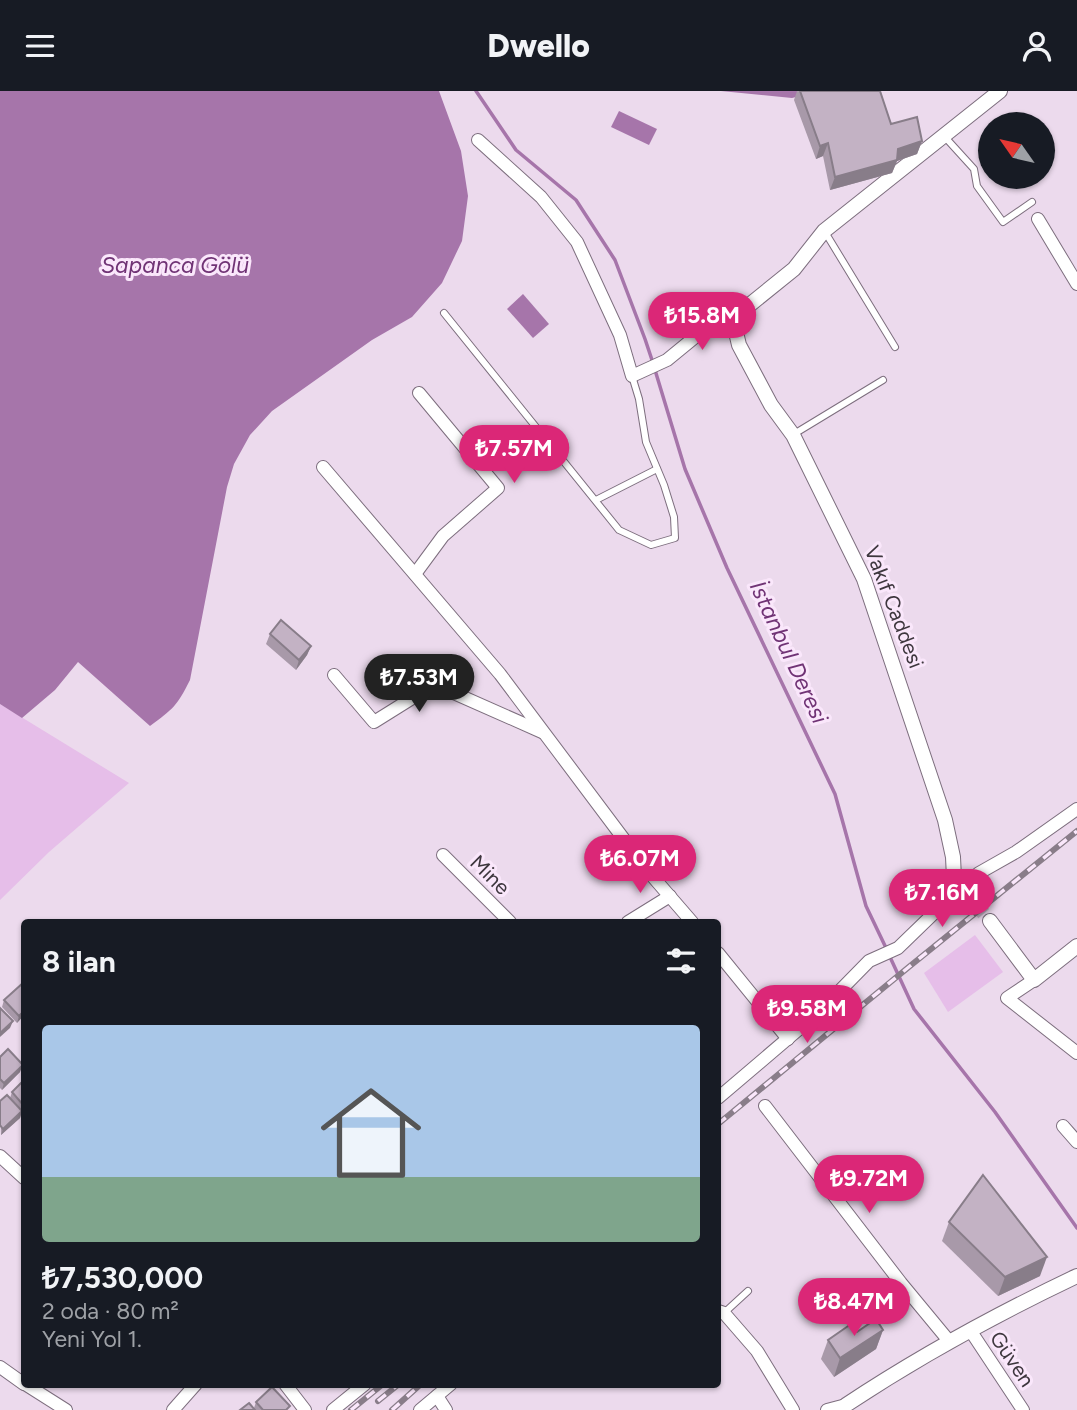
<!DOCTYPE html>
<html lang="tr">
<meta charset="utf-8">
<style>
body{margin:0;font-family:Figtree,sans-serif;background:#242831;color:#f1f3f6;height:100vh;display:flex;flex-direction:column;font-size:26px;white-space:nowrap}
*{box-sizing:border-box;margin:0}
p{font-size:23px;color:#9ea1a6}
.icon{flex:none;width:38px;height:38px;fill:none;stroke:currentColor;stroke-width:2;stroke-linecap:round;stroke-linejoin:round}
.map{position:relative;flex:1;overflow:hidden}
.sheet{position:absolute;left:21px;top:828px;width:700px;height:469px;display:flex;flex-direction:column;background:#171b24;border-radius:7px;box-shadow:0 2px 5px #0004}
.sheet>*{flex:none}
.needle{width:46px;rotate:304deg}
.controls{position:absolute;left:978px;top:21px;display:grid;gap:14px}
.controls a{display:grid;place-items:center;width:77px;height:77px;border-radius:50%;background:#171b24;box-shadow:0 2px 5px #0004;font-size:35px}
.price{position:absolute;translate:-50% -60px;padding:0 16px;border-radius:24px;background:#db2777;color:#fff;font-size:23px;line-height:46px;filter:drop-shadow(0 2px 4px #0008)}
.price::after{content:'';position:absolute;left:50%;top:42px;width:21px;height:16px;margin-left:-10px;background:inherit;clip-path:polygon(0 0,100% 0,50% 100%)}
.price.active{background:#222;color:#fff}
ul{padding:0;list-style:none}
li{display:grid;align-content:center;gap:14px;height:371px;padding:0 21px}
li+li{border-top:2px solid #363941}
li span{display:grid;place-items:center;height:217px;border-radius:7px;color:#555}
li>.icon{margin-inline-start:auto}
span .icon{width:126px;height:126px;fill:#fffc;stroke-width:1}
li b{font-size:30px}
h2{display:flex;justify-content:space-between;align-items:center;height:84px;padding:0 21px;font-size:30px}
header{display:flex;justify-content:space-between;align-items:center;height:91px;padding:0 21px;background:#171b24;font-size:32px;font-weight:800}
.map>svg:first-child{display:block}
</style>
<header><svg class="icon" aria-label="menu" viewBox="0 0 24 24"><path d="M4 6h16M4 12h16M4 18h16"/></svg>Dwello<svg class="icon" aria-label="person" viewBox="0 0 24 24"><circle cx="12" cy="8" r="4"/><path d="M4 21q1-7 8-7t8 7"/></svg></header>
<div class="map">
<svg width="1077" height="1319" viewBox="0 0 1077 1319">
<rect width="100%" height="100%" fill="#ecdaed"/>
<!-- green -->
<g fill="#e6bee9">
<path d="M0 613 129 692 49 761 0 809Z"/>
<path d="M975 844 1003 881 948 921 924 882Z"/>
</g>
<!-- water -->
<g fill="#a675aa">
<path d="M0 0H439L461 60 468 105 462 150 442 192 412 226 372 249 272 320 250 344 234 373 227 396 190 589C177 615 173 618 150 635L78 571 55 599 22 627 0 613Z"/>
<path d="M721 0H820L792 7Z"/>
<path d="M619 20 657 38 649 54 611 36Z"/>
<path d="M523 203 549 233 533 247 507 218Z"/>
</g>
<g fill="none" stroke-linecap="round" stroke-linejoin="round">
<!-- stream -->
<g stroke="#a675aa" stroke-width="3.5">
<path d="M476 0 516 59 576 109 615 169 645 248 653 272"/>
<path d="M655 279 685 378 727 477 835 703 866 815 887 859"/>
<path d="M890 866 914 918 995 1021 1077 1137"/>
</g>
<!-- tertiary-tunnel -->
<path stroke="#c9b9ca" stroke-width="14" stroke-dasharray="14 7" stroke-linecap="butt" d="M961 796 990 830"/>
<!-- service casing -->
<g stroke="#7d6e7e" stroke-width="8">
<g id="service">
<path d="M944 45 974 78 977 95 1003 131 1032 111"/>
<path d="M825 141 895 256"/>
<path d="M444 222 619 439 651 454 675 447 674 426 664 394 646 351 639 308 632 285"/>
<path d="M794 343 883 289"/>
<path d="M596 409 657 378"/>
<path d="M724 1222 748 1200"/>
</g>
</g>
<!-- minor casing -->
<g stroke="#7d6e7e" stroke-width="14">
<g id="minor">
<path d="M478 49 541 106 577 151 620 244 632 285 667 269 728 219 737 228"/>
<path d="M1038 128 1077 193"/>
<path d="M323 376 500 583 647 779 692 831"/>
<path d="M415 483 443 445 498 397 419 302"/>
<path d="M334 584 374 631 414 606 438 596 447 599 542 641"/>
<path d="M443 764 510 831"/>
<path d="M628 831 670 805"/>
<path d="M718 862 788 948"/>
<path d="M1034 889 1007 907 1077 962"/>
<path d="M718 1007 819 921 869 870 898 857 961 796 979 782 1016 761 1077 718"/>
<path d="M765 1015 901 1192 949 1250"/>
<path d="M1063 1035 1077 1051"/>
<path d="M0 1065 24 1087"/>
<path d="M718 1220 724 1222 757 1260 793 1319"/>
<path d="M970 1239 1023 1319"/>
<path d="M0 1276 24 1293"/>
<path d="M25 1293 66 1319"/>
<path d="M285 1293 305 1319"/>
<path d="M437 1305 446 1319"/>
<path d="M173 1319 196 1293"/>
<path d="M333 1319 365 1293"/>
<path d="M420 1319 451 1293"/>
<path d="M827 1319 846 1314"/>
</g>
</g>
<!-- tertiary casing -->
<g stroke="#7d6e7e" stroke-width="16">
<g id="tertiary">
<path d="M961 796 954 787 953 766 945 729 864 488 793 344 771 314 739 254 735 237 737 228 742 220 794 178 824 140 1000 0"/>
<path d="M990 830 1034 889 1077 855"/>
<path d="M843 1319 846 1314C920 1265 997 1223 1077 1185"/>
</g>
</g>
<!-- service -->
<use href="#service" stroke="#fff" stroke-width="6"/>
<!-- minor -->
<use href="#minor" stroke="#fff" stroke-width="12"/>
<!-- tertiary -->
<use href="#tertiary" stroke="#fff" stroke-width="14"/>
<!-- rail casing -->
<g stroke="#897d89" stroke-width="6">
<g id="rail">
<path d="M718 1033 910 875 1077 740"/>
<path d="M378 1310 399 1293"/>
<path d="M351 1319 383 1293"/>
<path d="M392 1319 421 1293"/>
</g>
</g>
<!-- rail -->
<use href="#rail" stroke="#fae7fb" stroke-width="3.5" stroke-dasharray="10" stroke-linecap="butt"/>
</g>
<!-- wall -->
<g fill="#a899a9">
<path d="M797 0H880L891 33 922 50 917 63 897 70 892 82 830 99 823 65 816 68 794 9Z"/>
<path d="M270 543 311 555 307 564 296 579 266 553Z"/>
<path d="M24 893V924L17 932 2 916 4 909Z"/>
<path d="M0 966 20 981 2 999 0 997Z"/>
<path d="M24 989V1024L22 1021 20 1027 1 1044 0 1010 10 1007 12 1001Z"/>
<path d="M949 1131 1040 1185 998 1205 942 1150Z"/>
<path d="M883 1239 876 1258 834 1286 821 1268 828 1249 857 1241Z"/>
<path d="M256 1311 288 1319H240L254 1317Z"/>
</g>
<!-- shaded-wall -->
<g fill="#887d89">
<path d="M922 50 917 63 897 70 892 82 830 99 835 86 898 58Z"/>
<path d="M828 52 823 65 816 68 820 55Z"/>
<path d="M311 555 307 564 296 579 299 569Z"/>
<path d="M24 920V924L17 932 19 925Z"/>
<path d="M13 930 10 937 0 946V942Z"/>
<path d="M23 974 20 981 2 999 4 992Z"/>
<path d="M22 1020 20 1027 1 1044 3 1038Z"/>
<path d="M1047 1166 1040 1185 998 1205 1005 1186Z"/>
<path d="M883 1239 876 1258 834 1286 840 1267Z"/>
</g>
<!-- building -->
<g fill="#c3b2c4" stroke="#887d89" stroke-width="2">
<path d="M800 0H880L891 33 917 26 922 50 898 58 897 69 835 86 828 52 820 55Z"/>
<path d="M281 529 311 555 299 569 270 543Z"/>
<path d="M23 892 24 893V920L19 925 4 909Z"/>
<path d="M0 917 13 930 0 942Z"/>
<path d="M8 958 23 974 4 992 0 988V966Z"/>
<path d="M24 989V1015L12 1001Z"/>
<path d="M7 1004 22 1020 3 1038 0 1034V1010Z"/>
<path d="M983 1084 1047 1166 1005 1186 949 1131Z"/>
<path d="M876 1228 883 1239 840 1267 828 1249 851 1233 857 1241Z"/>
<path d="M272 1296 290 1315 286 1319H263L256 1311Z"/>
<path d="M249 1312 255 1319H240Z"/>
</g>
<g text-anchor="middle" stroke-width="6" stroke-linejoin="round" paint-order="stroke">
<!-- street labels -->
<g font-size="21" fill="#3e373e" stroke="#fae7fb">
<text transform="translate(894 516) rotate(69)" y="7">Vakıf Caddesi</text>
<text transform="translate(490 784) rotate(45)" y="7">Mine</text>
<text transform="translate(1012 1268) rotate(56)" y="7">Güven</text>
</g>
<!-- water labels -->
<g font-size="23" font-style="italic" fill="#703375" stroke="#fae7fb">
<text x="175" y="182">Sapanca Gölü</text>
<text transform="translate(789 561) rotate(65)" y="8">İstanbul Deresi</text>
</g>
</g>
</svg>
<div class="controls">
<a><svg class="needle" viewBox="-14 -14 28 28"><path d="M0-13l5 13h-10z" fill="#e53935"/><path d="M0 13l5-13h-10z" fill="#9ea1a6"/></svg></a>
</div>
<b class="price" style="left:702px;top:261px">₺15.8M</b>
<b class="price" style="left:514px;top:394px">₺7.57M</b>
<b class="price active" style="left:419px;top:623px">₺7.53M</b>
<b class="price" style="left:640px;top:804px">₺6.07M</b>
<b class="price" style="left:942px;top:838px">₺7.16M</b>
<b class="price" style="left:807px;top:954px">₺9.58M</b>
<b class="price" style="left:869px;top:1124px">₺9.72M</b>
<b class="price" style="left:854px;top:1247px">₺8.47M</b>
<section class="sheet">
<h2>8 ilan<svg class="icon" aria-label="filters" viewBox="0 0 24 24"><path d="M4 7h16M4 17h16"/><circle cx="9" cy="7" r="2"/><circle cx="15" cy="17" r="2"/></svg></h2>
<ul>
<li><span style="background:linear-gradient(#a9c7e8 70%,#7fa58c 0)"><svg class="icon" aria-label="home" viewBox="0 0 24 24"><path d="M3 11l9-7 9 7M6 9v11h12V9"/></svg></span><div><b>₺7,530,000</b><p>2 oda · 80 m²</p><p>Yeni Yol 1.</p></div></li>
</ul>
</section>
</div>
